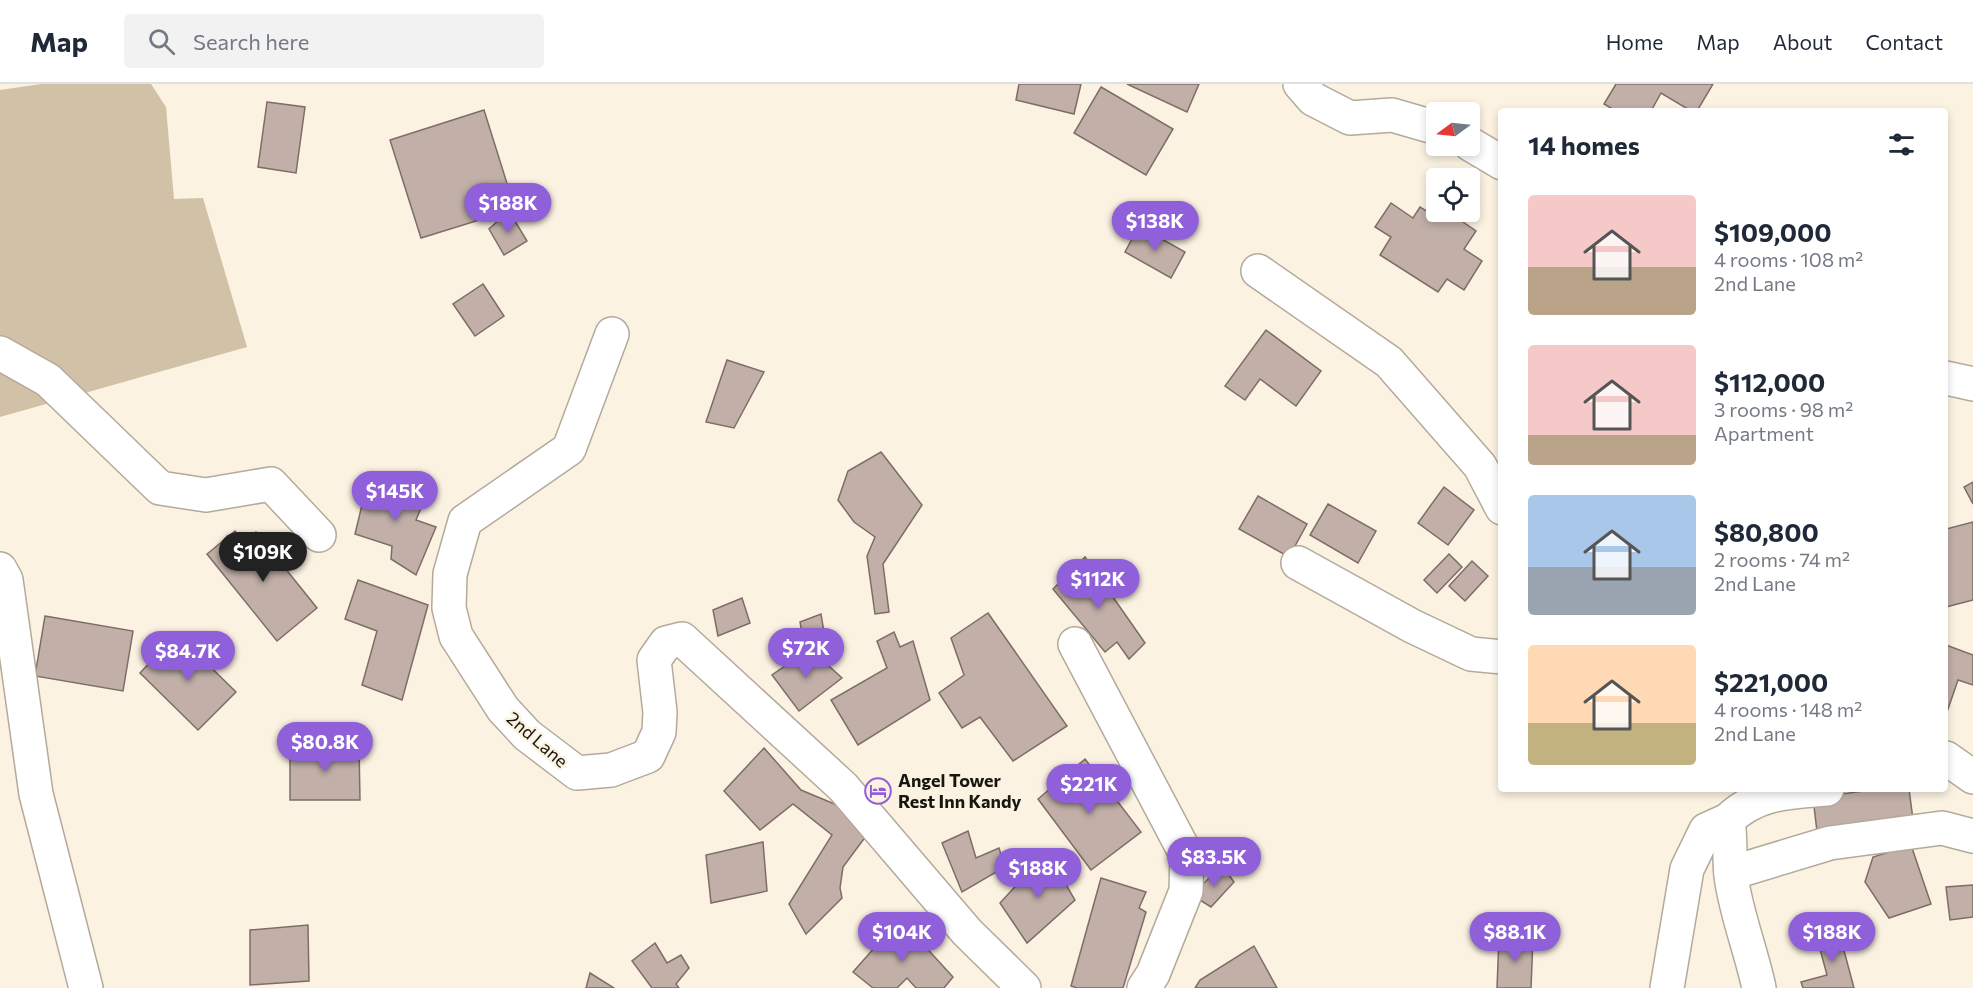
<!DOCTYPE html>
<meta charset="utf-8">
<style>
body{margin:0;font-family:Commissioner,sans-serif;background:#f2f2f3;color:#1f2937;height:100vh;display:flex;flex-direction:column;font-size:22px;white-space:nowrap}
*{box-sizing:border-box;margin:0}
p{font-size:20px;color:#747a83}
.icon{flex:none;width:33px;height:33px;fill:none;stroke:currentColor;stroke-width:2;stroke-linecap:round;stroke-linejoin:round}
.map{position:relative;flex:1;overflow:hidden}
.drawer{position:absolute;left:1498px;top:24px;width:450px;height:684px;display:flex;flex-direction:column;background:#fff;border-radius:6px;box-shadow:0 3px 9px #0003}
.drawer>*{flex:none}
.needle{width:39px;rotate:255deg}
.controls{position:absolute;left:1426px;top:18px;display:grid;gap:12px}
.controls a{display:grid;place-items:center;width:54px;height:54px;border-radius:6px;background:#fff;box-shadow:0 3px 9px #0003;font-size:30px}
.price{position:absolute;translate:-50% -51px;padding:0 14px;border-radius:21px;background:#9060da;color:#fff;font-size:20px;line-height:39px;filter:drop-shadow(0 2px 3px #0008)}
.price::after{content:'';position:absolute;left:50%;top:36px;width:18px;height:14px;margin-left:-9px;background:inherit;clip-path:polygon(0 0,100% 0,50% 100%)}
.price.active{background:#222;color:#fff}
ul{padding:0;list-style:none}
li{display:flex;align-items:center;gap:18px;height:150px;padding:0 30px}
li span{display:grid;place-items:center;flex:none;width:168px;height:120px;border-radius:6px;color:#555}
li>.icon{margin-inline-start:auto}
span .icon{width:72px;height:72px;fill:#fffc;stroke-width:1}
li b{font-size:26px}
h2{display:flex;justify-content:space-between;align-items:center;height:72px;padding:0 30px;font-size:26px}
header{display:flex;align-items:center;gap:36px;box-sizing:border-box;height:84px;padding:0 30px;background:#fff;border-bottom:2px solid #e0e1e3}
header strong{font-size:28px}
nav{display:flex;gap:33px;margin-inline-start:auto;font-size:21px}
.search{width:420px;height:54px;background:#f2f2f3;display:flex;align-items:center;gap:15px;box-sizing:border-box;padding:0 21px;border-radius:6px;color:#747a83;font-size:22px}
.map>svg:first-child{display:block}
</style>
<header>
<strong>Map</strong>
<div class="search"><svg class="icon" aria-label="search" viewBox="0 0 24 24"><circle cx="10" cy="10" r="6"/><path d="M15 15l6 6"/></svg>Search here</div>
<nav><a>Home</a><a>Map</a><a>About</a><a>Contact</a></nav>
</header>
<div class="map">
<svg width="1973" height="904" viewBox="0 0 1973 904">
<rect width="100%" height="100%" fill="#fbf2e2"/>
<!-- forest -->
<path fill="#d1c1a6" d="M41 0H151L166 23 174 115 203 114 247 263 0 333V6Z"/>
<!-- building -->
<g fill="#c1afa8" stroke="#7e6d67" stroke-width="1.5">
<path d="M1019 0H1081L1074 30 1016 16Z"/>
<path d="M1127 0H1199L1187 28Z"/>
<path d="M1616 0H1713L1697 27H1691L1661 9 1651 27H1616L1604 20Z"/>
<path d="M1101 3 1173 45 1146 91 1074 49Z"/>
<path d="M267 18 305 23 296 89 258 83Z"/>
<path d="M484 26 515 125 421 154 390 56Z"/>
<path d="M1391 119 1413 134 1420 123 1433 131 1437 125V128H1459L1456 133 1476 147 1464 165 1482 177 1464 206 1447 195 1438 208 1380 171 1391 153 1375 143Z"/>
<path d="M509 127 527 157 504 171 489 145Z"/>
<path d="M1139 142 1185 168 1171 194 1125 168Z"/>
<path d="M483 200 504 232 475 252 453 220Z"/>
<path d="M1266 246 1321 287 1296 322 1260 295 1245 316 1225 302Z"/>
<path d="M727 276 764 288 734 344 706 338Z"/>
<path d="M881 368 922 421 883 480 889 528 875 530 867 472 875 453 854 438 838 416 848 387Z"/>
<path d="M369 392 426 412 416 436 436 443 416 491 391 475 392 462 355 450Z"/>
<path d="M1973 398V420L1964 403Z"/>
<path d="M1444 403 1474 426 1448 461 1418 439Z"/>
<path d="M1258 412 1307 440 1289 473 1239 445Z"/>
<path d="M1328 420 1376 447 1358 479 1310 451Z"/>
<path d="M1973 438V516L1946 523V445Z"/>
<path d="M235 447 243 458 256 448 317 524 277 557 207 470Z"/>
<path d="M1449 470 1462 483 1437 509 1424 496Z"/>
<path d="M1085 473 1145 559 1129 575 1117 558 1105 568 1053 505Z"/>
<path d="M1472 477 1488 492 1465 517 1449 502Z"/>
<path d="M358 496 428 521 402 616 362 601 377 547 345 535Z"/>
<path d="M742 514 750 539 718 552 713 526Z"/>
<path d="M988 529 1067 642 1013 677 980 633 962 644 939 609 964 591 951 554Z"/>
<path d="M821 530 825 554 804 560 800 538Z"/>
<path d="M45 532 133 547 123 607 35 592Z"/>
<path d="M894 548 900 563 913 557 930 616 858 661 831 616 887 584 877 557Z"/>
<path d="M177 550 236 608 198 646 140 589Z"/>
<path d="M1946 561 1973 571V601L1958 596 1947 628Z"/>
<path d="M810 565 842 594 799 627 772 591Z"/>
<path d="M290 662H359L360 716H290Z"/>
<path d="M764 664 801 706 861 731 866 752 843 783 840 804 842 814 806 850 789 820 832 751 793 720 760 746 724 707Z"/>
<path d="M1085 675 1141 748 1091 786 1038 715Z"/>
<path d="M1878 705H1909L1914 743 1818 756 1813 714Z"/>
<path d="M968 747 976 774 999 764 1005 783 962 808 942 759Z"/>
<path d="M763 758 767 807 711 819 706 771Z"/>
<path d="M1911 761 1931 820 1889 834 1865 798 1873 773Z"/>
<path d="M1047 768 1075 816 1027 859 1000 819Z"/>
<path d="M1224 784 1234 798 1211 823 1192 811 1209 794Z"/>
<path d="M1101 794 1146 808 1139 824 1146 828 1123 904H1077L1071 902Z"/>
<path d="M1973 801V833L1950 836 1946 803Z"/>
<path d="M900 835 953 893 944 904H916L907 894 897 904H873L853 888Z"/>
<path d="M308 841 309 897 250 901V846Z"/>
<path d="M1838 844 1854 904H1803L1801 898 1827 891 1816 850Z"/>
<path d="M1499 853 1533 854 1531 904H1497Z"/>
<path d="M655 859 667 879 681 871 689 884 676 900 679 904H652L632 877Z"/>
<path d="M1254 862 1277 904H1195L1200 896Z"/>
<path d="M590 889 614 904H586Z"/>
</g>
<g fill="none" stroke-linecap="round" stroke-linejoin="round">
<!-- minor casing -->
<g stroke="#b3aa9b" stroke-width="36">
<g id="minor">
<path d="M1300 0 1313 15 1350 34 1392 31 1437 44"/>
<path d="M1470 60 1502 79"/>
<path d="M1258 187 1389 278 1480 382 1502 424"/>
<path d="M612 250 569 365 465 437 450 490 449 524 456 552 503 625 527 651 577 689 611 686 648 672 659 648 660 628 654 576 666 559 682 555 843 703 967 848 1024 904"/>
<path d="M0 269 48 296 160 404 206 411 271 400 319 451"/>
<path d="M1946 294 1973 300"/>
<path d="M1298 479 1412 542 1471 570 1502 573"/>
<path d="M0 485 6 496 36 710 86 904"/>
<path d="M1075 560 1187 772 1186 807 1153 890 1144 904"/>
<path d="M1946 674 1973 693"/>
<path d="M1731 789 1830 759 1942 744 1973 752"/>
<path d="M1667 904 1687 785 1706 746 1728 736"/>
<path d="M1759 904C1751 866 1736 830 1731 792 1729 773 1731 755 1728 736 1757 708 1789 708 1827 705"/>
</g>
</g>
<!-- minor -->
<use href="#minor" stroke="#fff" stroke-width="33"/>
</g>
<!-- icons -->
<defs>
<g id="hotel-ring" transform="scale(1.35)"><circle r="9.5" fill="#fbf2e2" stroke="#9060da" stroke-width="1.5"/><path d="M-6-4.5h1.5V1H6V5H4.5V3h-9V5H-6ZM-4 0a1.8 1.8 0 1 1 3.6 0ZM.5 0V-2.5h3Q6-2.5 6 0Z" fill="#9060da"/></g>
</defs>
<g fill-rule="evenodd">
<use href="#hotel-ring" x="878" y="707"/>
</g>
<g text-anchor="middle" stroke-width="5" stroke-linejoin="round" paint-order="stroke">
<!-- street labels -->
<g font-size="18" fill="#191610" stroke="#fbf2e2">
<text transform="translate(537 656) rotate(41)" y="6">2nd Lane</text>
</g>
<!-- poi labels -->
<g font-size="18" font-weight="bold" fill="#191610" stroke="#fbf2e2" text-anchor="start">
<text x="898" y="703">Angel Tower<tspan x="898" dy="21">Rest Inn Kandy</tspan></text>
</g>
</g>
</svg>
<div class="controls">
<a><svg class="needle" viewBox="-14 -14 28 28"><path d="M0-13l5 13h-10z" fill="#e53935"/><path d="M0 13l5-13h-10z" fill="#747a83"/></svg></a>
<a><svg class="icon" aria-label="locate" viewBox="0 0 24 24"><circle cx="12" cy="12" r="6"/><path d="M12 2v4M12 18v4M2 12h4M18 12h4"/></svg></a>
</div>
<b class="price" style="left:508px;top:150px">$188K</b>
<b class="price" style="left:1155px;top:168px">$138K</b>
<b class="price" style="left:395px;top:438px">$145K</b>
<b class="price active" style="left:263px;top:499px">$109K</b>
<b class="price" style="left:1098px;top:526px">$112K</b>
<b class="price" style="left:806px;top:595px">$72K</b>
<b class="price" style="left:188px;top:598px">$84.7K</b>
<b class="price" style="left:325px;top:689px">$80.8K</b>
<b class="price" style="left:1089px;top:731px">$221K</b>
<b class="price" style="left:1214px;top:804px">$83.5K</b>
<b class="price" style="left:1038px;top:815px">$188K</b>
<b class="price" style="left:902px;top:879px">$104K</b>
<b class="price" style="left:1515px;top:879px">$88.1K</b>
<b class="price" style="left:1832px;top:879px">$188K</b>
<section class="drawer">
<h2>14 homes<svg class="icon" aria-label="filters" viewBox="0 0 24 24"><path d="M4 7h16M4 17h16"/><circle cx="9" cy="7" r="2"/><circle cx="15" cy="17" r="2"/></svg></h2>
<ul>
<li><span style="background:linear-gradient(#f6c9c9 60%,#b9a48a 0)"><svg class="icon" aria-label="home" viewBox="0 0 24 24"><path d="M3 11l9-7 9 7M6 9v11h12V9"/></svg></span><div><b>$109,000</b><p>4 rooms · 108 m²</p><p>2nd Lane</p></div></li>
<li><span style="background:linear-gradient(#f6c9c9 75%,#b9a48a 0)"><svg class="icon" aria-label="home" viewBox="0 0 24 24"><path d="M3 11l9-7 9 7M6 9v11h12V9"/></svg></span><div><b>$112,000</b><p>3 rooms · 98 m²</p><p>Apartment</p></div></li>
<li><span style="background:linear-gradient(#a9c7e8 60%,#9aa5b1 0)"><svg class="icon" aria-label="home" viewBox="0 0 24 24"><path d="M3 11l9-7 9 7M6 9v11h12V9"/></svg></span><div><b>$80,800</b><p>2 rooms · 74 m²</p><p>2nd Lane</p></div></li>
<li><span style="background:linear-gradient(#ffd9b3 65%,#c2b280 0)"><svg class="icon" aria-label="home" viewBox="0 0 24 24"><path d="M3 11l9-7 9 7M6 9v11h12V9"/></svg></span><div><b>$221,000</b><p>4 rooms · 148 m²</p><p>2nd Lane</p></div></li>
</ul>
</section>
</div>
